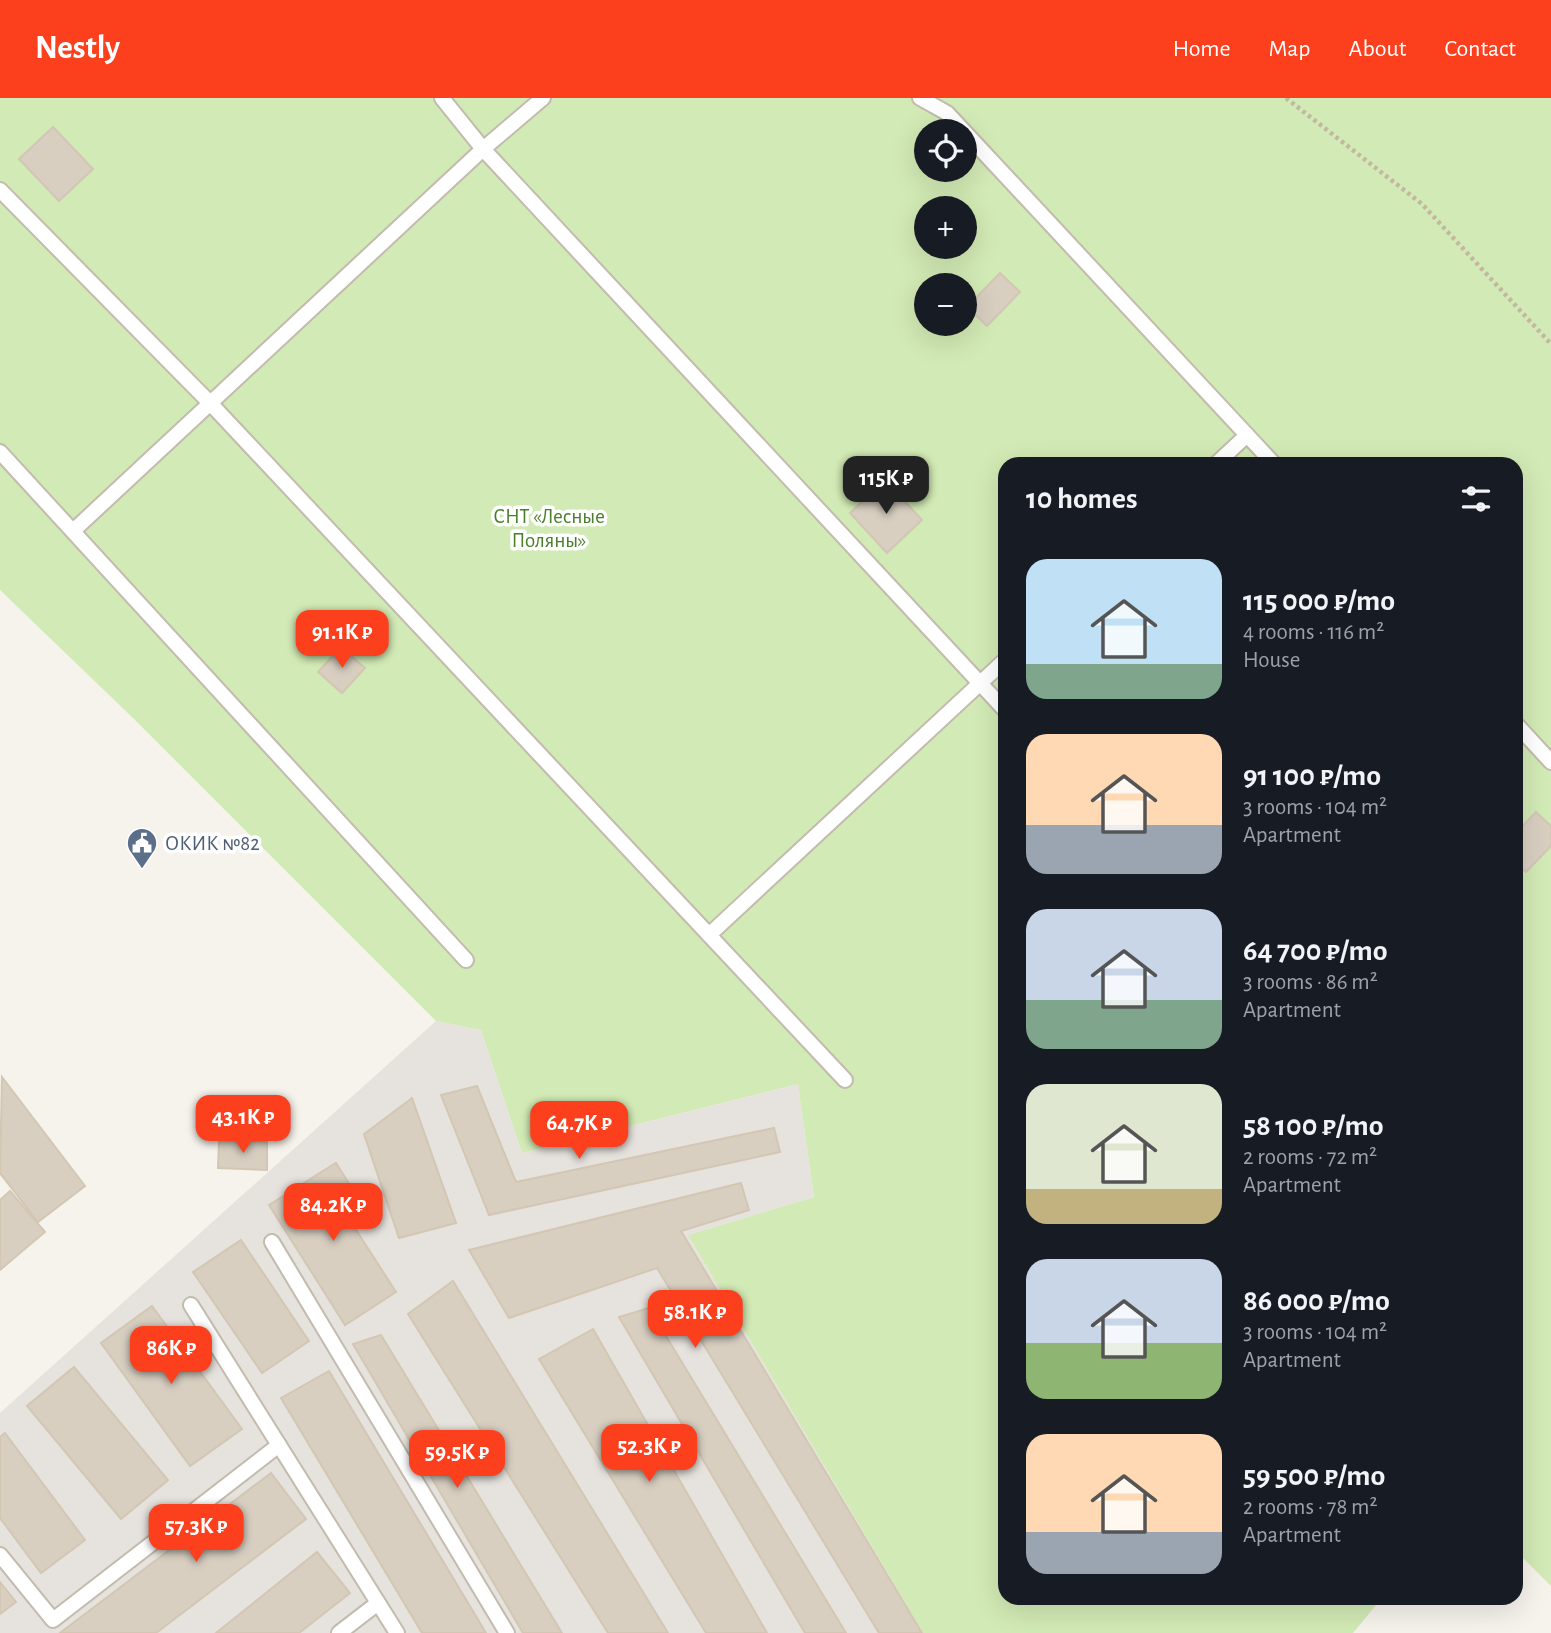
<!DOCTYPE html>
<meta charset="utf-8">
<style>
body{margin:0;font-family:"Alegreya Sans",sans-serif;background:#20242c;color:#f1f3f6;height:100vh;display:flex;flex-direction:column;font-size:26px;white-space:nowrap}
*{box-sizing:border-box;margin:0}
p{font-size:23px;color:#9ea1a6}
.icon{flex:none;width:38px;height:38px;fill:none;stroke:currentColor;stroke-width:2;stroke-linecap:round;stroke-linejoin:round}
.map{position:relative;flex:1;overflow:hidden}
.sheet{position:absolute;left:998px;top:359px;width:525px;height:1148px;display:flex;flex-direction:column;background:#171b24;border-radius:21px;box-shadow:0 7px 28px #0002}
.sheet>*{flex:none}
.fabs{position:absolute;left:914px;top:21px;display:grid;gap:14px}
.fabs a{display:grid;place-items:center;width:63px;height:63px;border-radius:50%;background:#171b24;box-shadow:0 7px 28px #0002;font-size:35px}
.price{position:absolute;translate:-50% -60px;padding:0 16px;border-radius:14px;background:#fc3f1d;color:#fff;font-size:23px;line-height:46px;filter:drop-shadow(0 2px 4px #0008)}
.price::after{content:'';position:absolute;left:50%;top:42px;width:21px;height:16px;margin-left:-10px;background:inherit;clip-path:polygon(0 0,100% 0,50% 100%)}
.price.on{background:#222;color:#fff}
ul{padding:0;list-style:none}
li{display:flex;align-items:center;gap:21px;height:175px;padding:0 28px}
li span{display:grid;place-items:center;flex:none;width:196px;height:140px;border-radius:21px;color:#555}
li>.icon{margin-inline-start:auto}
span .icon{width:84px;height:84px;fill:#fffc;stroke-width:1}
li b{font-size:30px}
h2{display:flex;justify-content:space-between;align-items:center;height:84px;padding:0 28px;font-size:30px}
header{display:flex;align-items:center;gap:42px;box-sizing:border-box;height:98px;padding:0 35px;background:#fc3f1d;color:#fff}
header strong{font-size:33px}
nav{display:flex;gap:38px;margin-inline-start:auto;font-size:24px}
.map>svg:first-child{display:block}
</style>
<header>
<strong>Nestly</strong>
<nav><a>Home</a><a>Map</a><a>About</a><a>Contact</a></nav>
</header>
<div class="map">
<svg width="1551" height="1535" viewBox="0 0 1551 1535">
<rect width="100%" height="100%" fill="#f6f3ec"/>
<!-- industrial -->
<path fill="#e6e2dd" d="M436 923 481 932 522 1055 798 986 814 1099 688 1137 923 1535H0V1315Z"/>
<!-- green -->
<path fill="#d2eab5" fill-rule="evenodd" d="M0 0H1551V1488L1516 1453V366H1004V1500H1382L1353 1535H923L688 1137 814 1099 798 986 522 1055 481 932 436 923 134 621 0 492ZM926 33H964V72H926ZM926 110H964V149H926ZM926 187H964V226H926Z"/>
<!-- building -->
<g fill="#d8cfc1" stroke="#d3c7b4" stroke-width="2">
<path d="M53 29 93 71 59 103 19 61Z"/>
<path d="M1000 175 1020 194 987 228 967 209Z"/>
<path d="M885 382 922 422 887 455 850 415Z"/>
<path d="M341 549 365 570 342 595 318 574Z"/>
<path d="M1536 714 1551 728V748L1526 774 1516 765V735Z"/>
<path d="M2 979 85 1088 38 1124 0 1075Z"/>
<path d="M477 988 516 1084 774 1030 780 1054 489 1117 441 997Z"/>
<path d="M412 1000 456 1125 399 1140 364 1036Z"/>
<path d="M219 1043 267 1044V1072L218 1070Z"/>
<path d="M336 1065 360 1103 344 1113 396 1194 345 1227 269 1107Z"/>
<path d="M741 1085 749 1112 681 1133 922 1535H879L657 1170 509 1220 469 1152Z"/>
<path d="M10 1093 45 1134 0 1172V1102Z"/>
<path d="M241 1142 309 1243 262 1275 193 1174Z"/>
<path d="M453 1183 668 1535H608L408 1216Z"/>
<path d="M152 1208 242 1331 190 1368 101 1245Z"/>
<path d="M649 1210 846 1535H805L619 1219Z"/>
<path d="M593 1231 767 1535H706L539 1261Z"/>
<path d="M381 1237 562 1535H523L353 1246Z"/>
<path d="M74 1269 168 1382 121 1421 27 1308Z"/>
<path d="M329 1273 486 1535H422L281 1300Z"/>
<path d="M5 1335 85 1442 41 1475 0 1420V1339Z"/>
<path d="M271 1375 306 1421 156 1535H60Z"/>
<path d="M317 1454 350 1495 299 1535H216Z"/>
<path d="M0 1484 16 1504 0 1516Z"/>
</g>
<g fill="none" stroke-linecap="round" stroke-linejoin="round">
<!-- service casing -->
<g stroke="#c2bbae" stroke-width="18">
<g id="service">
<path d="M442 0 483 51 1004 611"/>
<path d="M920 0 947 15 1274 366"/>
<path d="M0 92 211 306 845 982"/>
<path d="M0 354 466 862"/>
<path d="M1216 366 1247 337"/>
<path d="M73 433 483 51 543 0"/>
<path d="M1516 626 1551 664"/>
<path d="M709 837 1004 563"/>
<path d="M272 1144 507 1535"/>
<path d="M191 1207 397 1535"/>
<path d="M0 1457 53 1522 279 1347"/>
<path d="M339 1535 378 1505"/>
</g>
</g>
<!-- path -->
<path stroke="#c4b79f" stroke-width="4.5" stroke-dasharray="3.5 3.5" stroke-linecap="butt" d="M1286 0 1422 106 1551 246"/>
<!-- service -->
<use href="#service" stroke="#fff" stroke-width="14"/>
</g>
<!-- icons -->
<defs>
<g id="civic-pin" transform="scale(1.575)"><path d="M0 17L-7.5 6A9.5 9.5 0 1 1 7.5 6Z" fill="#5c6f8a" stroke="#fff"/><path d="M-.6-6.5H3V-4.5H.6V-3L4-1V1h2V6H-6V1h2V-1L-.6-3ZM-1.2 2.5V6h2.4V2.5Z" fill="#fff"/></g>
</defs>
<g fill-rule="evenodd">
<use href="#civic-pin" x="142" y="745"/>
</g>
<g text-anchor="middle" stroke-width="7" stroke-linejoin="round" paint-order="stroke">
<!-- park labels -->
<g font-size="21" fill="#4a7f2a" stroke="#fff">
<text x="549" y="425">СНТ «Лесные<tspan x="549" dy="24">Поляны»</tspan></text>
</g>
<!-- service labels -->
<g font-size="21" fill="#4e5e75" stroke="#fff" text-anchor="start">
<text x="165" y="752">ОКИК №82</text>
</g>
</g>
</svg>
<div class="fabs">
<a><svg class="icon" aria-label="locate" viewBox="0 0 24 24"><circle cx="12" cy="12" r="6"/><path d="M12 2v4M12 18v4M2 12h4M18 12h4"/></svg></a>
<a>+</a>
<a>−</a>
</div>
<b class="price on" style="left:886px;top:418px">115K ₽</b>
<b class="price" style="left:342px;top:572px">91.1K ₽</b>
<b class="price" style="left:243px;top:1057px">43.1K ₽</b>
<b class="price" style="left:579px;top:1063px">64.7K ₽</b>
<b class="price" style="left:333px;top:1145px">84.2K ₽</b>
<b class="price" style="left:695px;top:1252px">58.1K ₽</b>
<b class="price" style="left:171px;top:1288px">86K ₽</b>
<b class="price" style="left:649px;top:1386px">52.3K ₽</b>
<b class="price" style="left:457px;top:1392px">59.5K ₽</b>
<b class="price" style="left:196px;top:1466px">57.3K ₽</b>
<section class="sheet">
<h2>10 homes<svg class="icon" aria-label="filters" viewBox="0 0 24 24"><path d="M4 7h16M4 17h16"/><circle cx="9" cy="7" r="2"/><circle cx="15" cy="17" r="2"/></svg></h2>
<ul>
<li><span style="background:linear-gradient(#bfe0f5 75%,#7fa58c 0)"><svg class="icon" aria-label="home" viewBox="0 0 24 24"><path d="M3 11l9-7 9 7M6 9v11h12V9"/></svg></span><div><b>115 000 ₽/mo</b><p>4 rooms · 116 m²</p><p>House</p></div></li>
<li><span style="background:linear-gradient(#ffd9b3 65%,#9aa5b1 0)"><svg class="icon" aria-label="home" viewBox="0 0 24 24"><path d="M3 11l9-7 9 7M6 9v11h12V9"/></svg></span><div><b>91 100 ₽/mo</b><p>3 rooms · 104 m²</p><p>Apartment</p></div></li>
<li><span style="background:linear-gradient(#c9d6e8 65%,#7fa58c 0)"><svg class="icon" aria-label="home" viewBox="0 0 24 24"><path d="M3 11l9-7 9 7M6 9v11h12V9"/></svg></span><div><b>64 700 ₽/mo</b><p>3 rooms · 86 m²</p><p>Apartment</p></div></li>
<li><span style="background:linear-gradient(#dfe7d0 75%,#c2b280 0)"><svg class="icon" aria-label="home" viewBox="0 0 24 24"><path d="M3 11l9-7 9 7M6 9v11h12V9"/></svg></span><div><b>58 100 ₽/mo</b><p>2 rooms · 72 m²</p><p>Apartment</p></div></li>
<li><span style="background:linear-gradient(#c9d6e8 60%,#8fb573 0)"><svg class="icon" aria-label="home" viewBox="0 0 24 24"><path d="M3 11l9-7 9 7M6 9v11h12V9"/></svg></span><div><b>86 000 ₽/mo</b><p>3 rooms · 104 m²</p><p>Apartment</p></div></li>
<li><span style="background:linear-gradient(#ffd9b3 70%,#9aa5b1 0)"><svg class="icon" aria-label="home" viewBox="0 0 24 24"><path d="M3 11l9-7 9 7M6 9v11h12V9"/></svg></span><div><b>59 500 ₽/mo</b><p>2 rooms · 78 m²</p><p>Apartment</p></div></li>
</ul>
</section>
</div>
